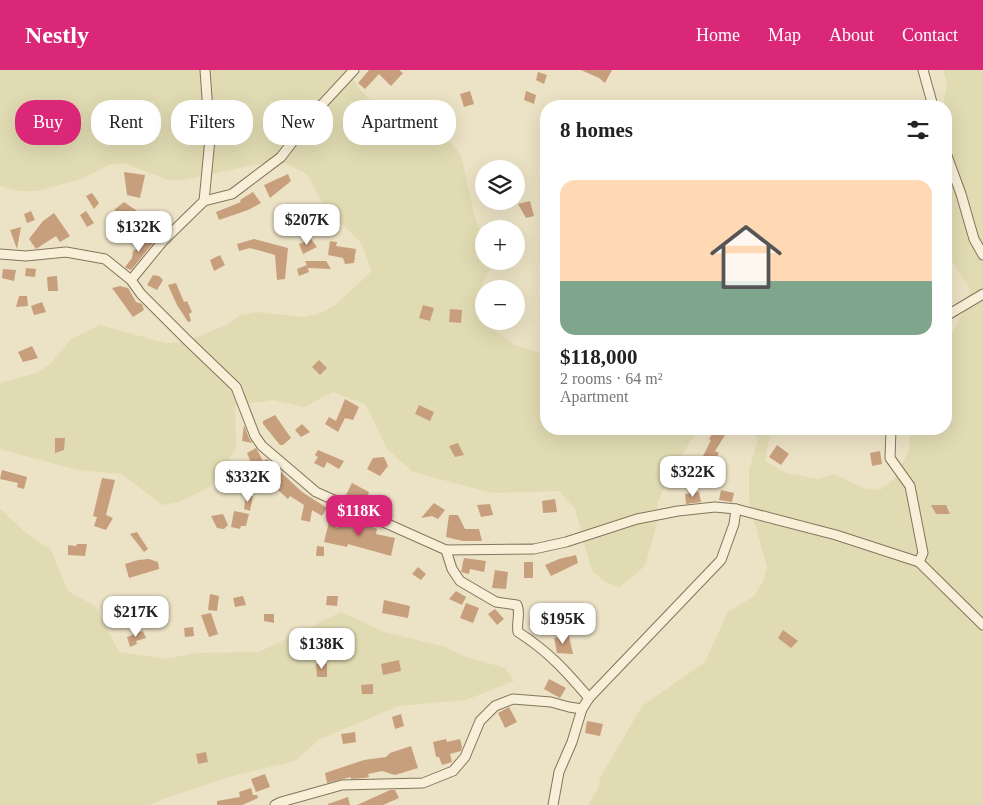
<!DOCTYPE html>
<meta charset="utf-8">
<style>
body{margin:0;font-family:"Times New Roman",serif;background:#f2f2f2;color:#222;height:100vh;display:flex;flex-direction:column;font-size:19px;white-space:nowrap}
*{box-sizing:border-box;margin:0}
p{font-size:16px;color:#767676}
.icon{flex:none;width:28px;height:28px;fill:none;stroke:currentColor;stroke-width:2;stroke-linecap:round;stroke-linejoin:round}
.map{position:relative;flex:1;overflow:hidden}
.drawer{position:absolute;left:540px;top:30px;width:412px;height:335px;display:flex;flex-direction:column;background:#fff;border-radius:20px;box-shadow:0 5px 20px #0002}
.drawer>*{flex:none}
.top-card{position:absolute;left:15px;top:30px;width:450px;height:45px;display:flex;gap:10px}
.controls{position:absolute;left:475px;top:90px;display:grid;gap:10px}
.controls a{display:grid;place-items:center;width:50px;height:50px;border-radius:50%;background:#fff;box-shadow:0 5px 20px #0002;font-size:25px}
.price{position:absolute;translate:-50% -42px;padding:0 11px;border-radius:10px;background:#fff;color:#222;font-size:16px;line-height:32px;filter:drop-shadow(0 1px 2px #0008)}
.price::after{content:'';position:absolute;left:50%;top:30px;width:15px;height:11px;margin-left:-8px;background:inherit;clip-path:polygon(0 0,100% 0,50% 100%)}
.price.current{background:#db2777;color:#fff}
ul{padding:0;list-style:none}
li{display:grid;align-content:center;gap:10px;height:265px;padding:0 20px}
li span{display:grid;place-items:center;height:155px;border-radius:15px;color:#555}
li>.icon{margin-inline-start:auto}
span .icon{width:90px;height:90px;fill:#fffc;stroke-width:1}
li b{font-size:21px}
h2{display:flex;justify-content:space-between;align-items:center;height:60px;padding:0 20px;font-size:21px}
.chip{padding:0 18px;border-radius:20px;background:#fff;box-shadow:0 5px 20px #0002;font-size:18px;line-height:45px}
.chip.current{background:#db2777;color:#fff}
header{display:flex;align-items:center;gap:30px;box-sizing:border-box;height:70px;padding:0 25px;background:#db2777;color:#fff}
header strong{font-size:24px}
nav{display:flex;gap:28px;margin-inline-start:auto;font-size:18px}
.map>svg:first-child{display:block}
</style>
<header>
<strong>Nestly</strong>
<nav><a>Home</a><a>Map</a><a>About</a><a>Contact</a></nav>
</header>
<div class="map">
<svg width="983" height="735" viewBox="0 0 983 735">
<rect width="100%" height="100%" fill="#ece2c5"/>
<!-- farmland -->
<g fill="#e1dbb3">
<path d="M0 0H355L352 8 362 22 375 34 440 59 461 85 475 148 484 170V191H490L491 195 478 225V241L487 255 514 275 546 285V359H698L670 404 657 434 658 450 645 496 620 517 605 512 592 501 575 439 559 421 492 423 413 402 387 379 366 335 333 322 304 337 272 330 235 336 236 378 210 417 179 432 163 435 121 404 78 400 0 379V313L36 303 50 294 71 269 100 255 165 273H181L227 255 240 245 256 242 305 247 321 243 335 235 372 201 361 173 322 133 307 104 279 90 184 110H168L124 93 108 95 82 109 36 121H19L0 116Z"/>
<path d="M943 0H983V735H587L597 721 601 706 642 636 705 592 728 542 754 526 763 512 767 497 749 433V400L758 370 752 359H771L765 391 786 403 818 409 834 404 863 418 880 420 893 410 909 381 910 366 914 359H946V275L968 233 969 217 951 190 946 187V36H943L947 13Z"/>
<path d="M0 439 25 462 51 480 68 521 95 536 119 582 166 589 197 583 259 582 341 542 384 562 446 577 460 585 505 598 514 611 466 630 399 636 320 669 295 691 229 707 163 729 151 735H0Z"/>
</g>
<!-- building -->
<g fill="#c89f7d">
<path d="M369 0H399L403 3 391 16 379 4 365 19 358 13Z"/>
<path d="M581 0H612L605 13 599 8Z"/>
<path d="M538 2 547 5 544 14 536 10Z"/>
<path d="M470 21 474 34 464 37 460 24Z"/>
<path d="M526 21 536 25 534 34 524 30Z"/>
<path d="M124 102 145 105 140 128 127 125Z"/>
<path d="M288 104 291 111 270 128 264 115Z"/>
<path d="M253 122 261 133 248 140 219 150 216 142 241 132 240 130Z"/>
<path d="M92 123 99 133 94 139 86 126Z"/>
<path d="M530 131 534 146 526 148 518 134Z"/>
<path d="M124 132 140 143 132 153 114 140Z"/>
<path d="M31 141 35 150 27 153 24 144Z"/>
<path d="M86 141 94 153 87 157 80 145Z"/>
<path d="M54 143 70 166 60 172 56 166 36 179 29 169 43 151Z"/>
<path d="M21 157 17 179 10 160Z"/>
<path d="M147 168 154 172 131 200 126 198 125 197 132 188 133 181 138 178Z"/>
<path d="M254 169 288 178 285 209 277 210 275 185 250 178 239 181 237 174Z"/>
<path d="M311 169 317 177 303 184 299 174Z"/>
<path d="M330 171 337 172 336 176 356 179 354 193 345 194 343 188 328 185Z"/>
<path d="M220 185 225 195 214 201 210 190Z"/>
<path d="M305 191H326L331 199 308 198Z"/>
<path d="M307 195 309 202 299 206 297 199Z"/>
<path d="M26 198 36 199 35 207 25 206Z"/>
<path d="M3 199 16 200 14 211 2 208Z"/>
<path d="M153 205 159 206 163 210 157 220 147 215Z"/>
<path d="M57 206 58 221H48L47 207Z"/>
<path d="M176 213 184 232 187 231 192 242 189 244 191 251 188 252 177 235 168 215Z"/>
<path d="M120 216 128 218 136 232 142 234 144 240 133 247 112 218Z"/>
<path d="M19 226H27L28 236 16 237Z"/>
<path d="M42 232 46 242 34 245 31 236Z"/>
<path d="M423 235 434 238 430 251 419 248Z"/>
<path d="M450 239 462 240 461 253 449 252Z"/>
<path d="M32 276 38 288 23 292 18 282Z"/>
<path d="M319 290 327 298 320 305 312 297Z"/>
<path d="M345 329 359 337 353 350 345 348 338 362 325 354 329 347 336 351Z"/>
<path d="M419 335 434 342 430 351 415 344Z"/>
<path d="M275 345 291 368 283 375H280L263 354V351Z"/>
<path d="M302 354 310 362 301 367 295 360Z"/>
<path d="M244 355 249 368 252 373 242 371Z"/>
<path d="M715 359H722L727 362 715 381 719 383 714 394 702 388 711 370 709 369Z"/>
<path d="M55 368H65L64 380 55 383Z"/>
<path d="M458 373 464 385 455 387 449 376Z"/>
<path d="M777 375 789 384 781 395 769 387Z"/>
<path d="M256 378 263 391 267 389 302 422 327 438 322 446 312 440 310 452 301 450 304 435 290 426 288 429 278 420 281 418 256 394 252 395 247 383Z"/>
<path d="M318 380 344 391 339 399 327 392 324 398 314 393 318 387 315 385Z"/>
<path d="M880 381 882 394 872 396 870 383Z"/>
<path d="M384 387 388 396 380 406 367 399 373 388Z"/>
<path d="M2 400 27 407 24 419 17 417 18 413 0 409Z"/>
<path d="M234 404 247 408 245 416 233 414Z"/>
<path d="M102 408 115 410 106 445 113 448 106 460 94 456 97 447 93 446Z"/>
<path d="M352 413 369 422 364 436 345 427Z"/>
<path d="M721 420 734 423 732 432 719 430Z"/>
<path d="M699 422 701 432 686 434 685 424Z"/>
<path d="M246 425 253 426 250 441 244 439Z"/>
<path d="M555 429 557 442 543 443 542 431Z"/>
<path d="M434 433 445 440 438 449 432 446 421 448Z"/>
<path d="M490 434 493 445 481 447 477 435Z"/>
<path d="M931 435H946L950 444H936Z"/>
<path d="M234 441 249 444 246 456H241L240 459 231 457Z"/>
<path d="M223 444 228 455 224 459 217 458 211 446Z"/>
<path d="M449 445H458L465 459H479L482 471H463L446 467Z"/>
<path d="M346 448 361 456 364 454 377 459 376 464 395 468 391 486 348 474 347 477 324 472 329 452 337 458Z"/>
<path d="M137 462 148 479 144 482 130 464Z"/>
<path d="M77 474H87L85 486 68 485V475L76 476Z"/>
<path d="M317 476 324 477V486H316Z"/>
<path d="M576 485 578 493 551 506 545 495 559 489Z"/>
<path d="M464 488 486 491 484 502 470 499 469 504 461 502Z"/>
<path d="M149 489 158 492 159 499 129 508 125 494 138 490Z"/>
<rect x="524" y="492" width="9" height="16"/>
<path d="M418 497 426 504 421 510 412 504Z"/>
<path d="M495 500 508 502 506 519 492 518Z"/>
<path d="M456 521 466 527 462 535 449 529Z"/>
<path d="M210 524 219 526 217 541 208 540Z"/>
<path d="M243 526 246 535 235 537 233 528Z"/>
<path d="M327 526H338L337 536 326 535Z"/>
<path d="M384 530 410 536 408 548 382 543Z"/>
<path d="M466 533 479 538 473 553 460 548Z"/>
<path d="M154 536 165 538 162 557 151 555Z"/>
<path d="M495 539 504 549 497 555 488 544Z"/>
<path d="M211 543 218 564 209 567 201 545Z"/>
<path d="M264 544H274V553L264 551Z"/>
<path d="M530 545 547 547 544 561 529 555Z"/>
<path d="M193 557 194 566 185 567 184 558Z"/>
<path d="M783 560 798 571 791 578 778 568Z"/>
<path d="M143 561 146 568 136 571 137 574 130 577 127 567Z"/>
<path d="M569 566 573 584 557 583 554 568Z"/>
<path d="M399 590 401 601 383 605 381 594Z"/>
<path d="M316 594H327V607H317Z"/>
<path d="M549 609 566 618 560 628 544 619Z"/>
<path d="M373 614V624H362L361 615Z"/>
<path d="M509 637 517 652 505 658 498 643Z"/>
<path d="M401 644 404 656 395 659 392 647Z"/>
<path d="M587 651 603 654 600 666 585 663Z"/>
<path d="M355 662 356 672 343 674 341 664Z"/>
<path d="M446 669 447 672 460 669 462 677 461 681 450 684 452 692 442 695 439 687H436L433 672Z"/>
<path d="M411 676 418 698 395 705 382 701 368 704 369 707 364 708 351 709V707L327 713 325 703 364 690 386 687 390 683Z"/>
<path d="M206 682 208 692 198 694 196 684Z"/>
<path d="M265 704 270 717 256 722 251 709Z"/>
<path d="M251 718 253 725H257L258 728 242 735H217V731L240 727 239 722Z"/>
<path d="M390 720H395L399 728 383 735H357Z"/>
<path d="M348 727 350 735H328V734Z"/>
</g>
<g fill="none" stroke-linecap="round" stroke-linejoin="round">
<!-- street casing -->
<g stroke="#85745c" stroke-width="11">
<g id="street">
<path d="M923 0 933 36"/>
<path d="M946 83 961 124 974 169 983 185"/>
<path d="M204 131 232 124 281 87 316 41 354 0"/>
<path d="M0 184 26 186 66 182 105 189 131 210 141 224 187 270 236 317 255 366 262 376 316 422 446 480 534 479 566 472 637 449 678 441 715 437 736 439 836 465 919 492 983 555"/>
<path d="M131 210 163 171 204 131 210 69 205 0"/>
<path d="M946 246 983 224"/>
<path d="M891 359 890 388 910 416 923 483 919 492"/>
<path d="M446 480 452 499 460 511 496 532 517 535C521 544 516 552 518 562 549 582 565 600 589 628"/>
<path d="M275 735 281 732 342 715 423 713 453 701 465 687 480 651 495 636 513 629 551 632 569 637 582 639"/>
<path d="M553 735 559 702 572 672 582 639 589 628 721 490 734 454 736 439"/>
</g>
</g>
<!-- street -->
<use href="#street" stroke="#f7efd8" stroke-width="9"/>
</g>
</svg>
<div class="controls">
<a><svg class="icon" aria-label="layers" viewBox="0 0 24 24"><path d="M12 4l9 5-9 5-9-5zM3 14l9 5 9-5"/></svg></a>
<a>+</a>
<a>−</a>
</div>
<b class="price" style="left:307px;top:176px">$207K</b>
<b class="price" style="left:139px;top:183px">$132K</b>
<b class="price" style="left:693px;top:428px">$322K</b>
<b class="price" style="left:248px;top:433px">$332K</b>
<b class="price current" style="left:359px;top:467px">$118K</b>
<b class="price" style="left:136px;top:568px">$217K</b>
<b class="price" style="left:563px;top:575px">$195K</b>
<b class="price" style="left:322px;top:600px">$138K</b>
<div class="top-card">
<a class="chip current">Buy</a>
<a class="chip">Rent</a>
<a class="chip">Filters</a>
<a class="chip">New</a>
<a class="chip">Apartment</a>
</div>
<section class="drawer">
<h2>8 homes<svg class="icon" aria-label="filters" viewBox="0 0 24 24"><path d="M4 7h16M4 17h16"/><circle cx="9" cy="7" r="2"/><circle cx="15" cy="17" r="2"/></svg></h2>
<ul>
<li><span style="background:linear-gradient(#ffd9b3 65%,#7fa58c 0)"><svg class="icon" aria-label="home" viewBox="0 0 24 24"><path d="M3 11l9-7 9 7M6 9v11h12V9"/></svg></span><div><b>$118,000</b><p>2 rooms · 64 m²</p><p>Apartment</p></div></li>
</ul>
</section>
</div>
